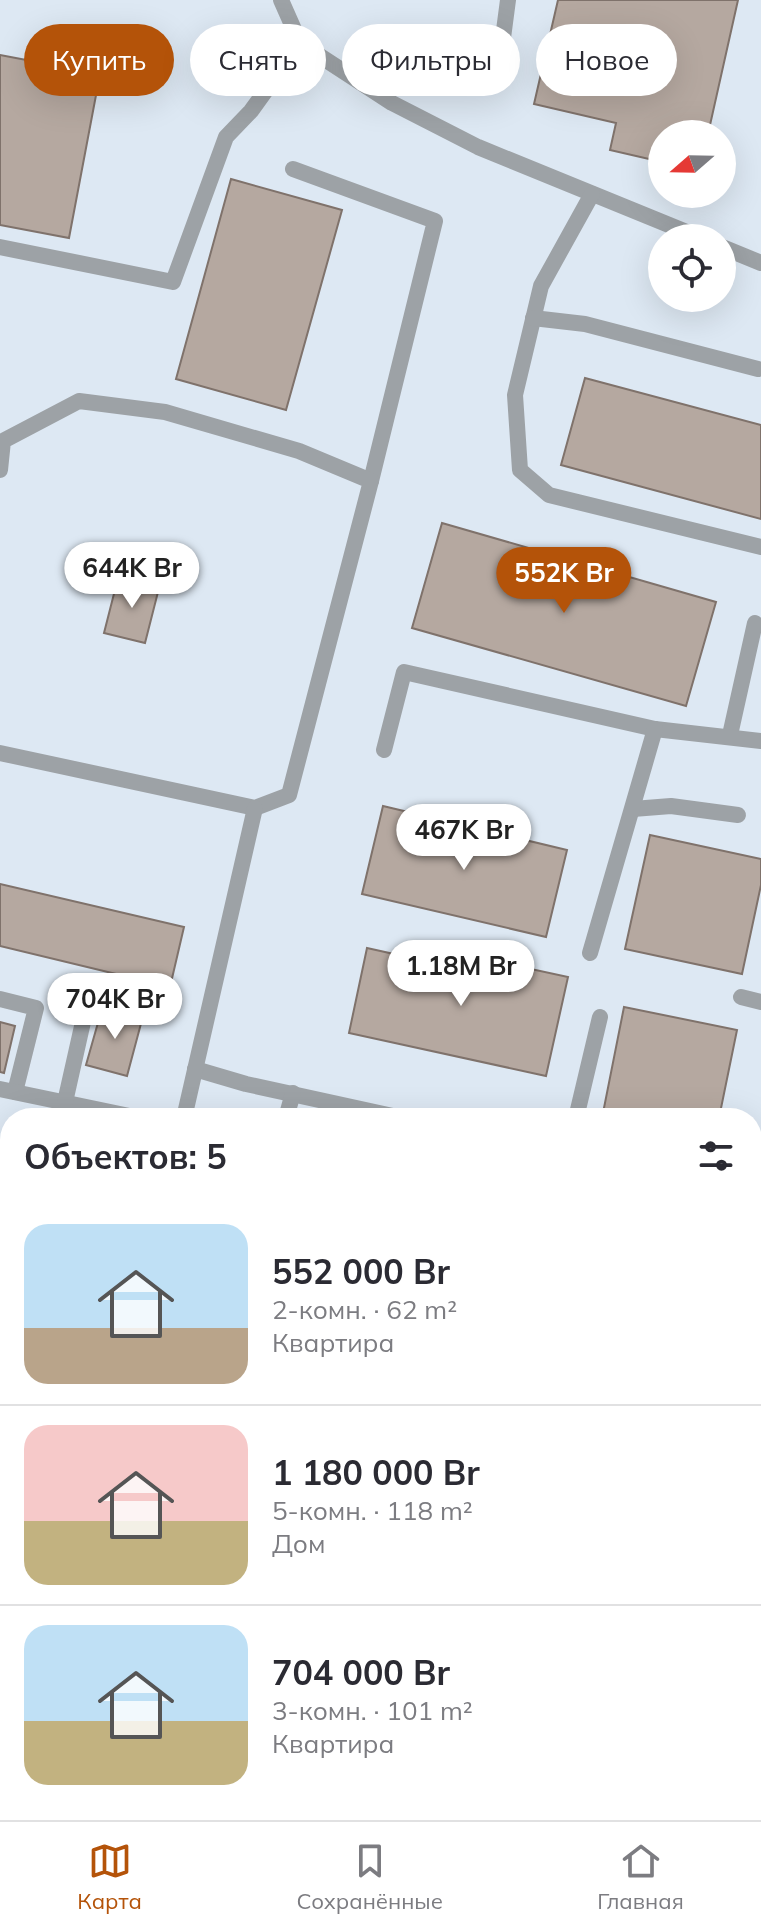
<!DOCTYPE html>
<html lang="ru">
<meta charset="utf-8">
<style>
body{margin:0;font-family:Mulish,sans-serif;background:#f2f2f3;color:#2b2b33;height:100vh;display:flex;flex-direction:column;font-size:30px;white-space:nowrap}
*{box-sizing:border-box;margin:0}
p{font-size:26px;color:#7c7c81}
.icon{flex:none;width:44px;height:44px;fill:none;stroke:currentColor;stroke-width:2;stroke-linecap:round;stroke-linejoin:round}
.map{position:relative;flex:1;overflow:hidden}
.drawer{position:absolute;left:0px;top:1108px;width:762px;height:712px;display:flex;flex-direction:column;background:#fff;border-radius:32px 32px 0 0;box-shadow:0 8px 32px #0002}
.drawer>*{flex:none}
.guide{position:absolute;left:24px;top:24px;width:714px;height:72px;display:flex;gap:16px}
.needle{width:52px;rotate:250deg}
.controls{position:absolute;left:648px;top:120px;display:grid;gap:16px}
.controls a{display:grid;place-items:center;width:88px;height:88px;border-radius:50%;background:#fff;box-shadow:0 8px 32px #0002;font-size:40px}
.price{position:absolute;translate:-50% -68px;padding:0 18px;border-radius:28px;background:#fff;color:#222;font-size:26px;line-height:52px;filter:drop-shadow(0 2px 4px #0008)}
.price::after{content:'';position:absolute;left:50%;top:48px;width:24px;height:18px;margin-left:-12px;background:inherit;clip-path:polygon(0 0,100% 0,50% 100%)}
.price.current{background:#b45309;color:#fff}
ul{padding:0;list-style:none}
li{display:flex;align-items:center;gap:24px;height:200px;padding:0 24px}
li+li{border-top:2px solid #e1e1e2}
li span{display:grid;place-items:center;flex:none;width:224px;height:160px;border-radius:24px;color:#555}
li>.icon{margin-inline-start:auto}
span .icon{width:96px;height:96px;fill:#fffc;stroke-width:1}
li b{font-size:34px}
h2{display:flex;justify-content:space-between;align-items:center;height:96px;padding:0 24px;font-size:34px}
.pill{padding:0 28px;border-radius:36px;background:#fff;box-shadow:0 8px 32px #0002;font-size:28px;line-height:72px}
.pill.current{background:#b45309;color:#fff}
.dock{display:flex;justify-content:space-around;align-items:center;height:112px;border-top:2px solid #e1e1e2;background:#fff;font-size:22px;color:#7c7c81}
.dock a{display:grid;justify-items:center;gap:4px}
.dock .current{color:#b45309}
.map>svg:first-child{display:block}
</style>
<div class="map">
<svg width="761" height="1820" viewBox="0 0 761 1820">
<rect width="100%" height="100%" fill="#dde8f3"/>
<!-- building -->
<g fill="#b5a8a0" stroke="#7f726b" stroke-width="2">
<path d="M558 0H738L708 134H662V162L610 150 616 123 534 104Z"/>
<path d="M0 55 100 74 69 238 0 225Z"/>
<path d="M231 179 342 210 286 410 176 379Z"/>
<path d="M585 378 761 425V519L561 465Z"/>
<path d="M442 523 716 602 686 706 412 628Z"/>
<path d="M118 578 159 588 145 643 104 633Z"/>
<path d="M383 806 567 850 546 937 362 894Z"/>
<path d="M650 835 761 859V885L742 974 625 949Z"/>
<path d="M0 884 184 927 170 987 0 946Z"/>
<path d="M367 948 430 962 434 948 568 977 546 1076 349 1033Z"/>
<path d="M103 1005 143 1016 127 1076 86 1065Z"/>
<path d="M624 1007 737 1030 719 1118H602Z"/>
<path d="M0 1022 15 1026 4 1073 0 1072Z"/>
<path d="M0 1386 10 1389V1621L0 1618Z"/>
<path d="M0 1768 10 1770V1810H15L12 1820H0Z"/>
<path d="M51 1810H132L154 1820H74Z"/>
</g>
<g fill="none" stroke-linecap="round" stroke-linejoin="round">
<!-- service -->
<g stroke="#9da2a6" stroke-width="16">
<path d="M281 0 300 43 392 103 478 147 701 238"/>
<path d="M498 76 508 0"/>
<path d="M293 169 435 221 371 481"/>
<path d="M592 194 541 286 515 395 520 470 549 495 761 547"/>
<path d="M0 247 173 282 226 137 251 111 300 43"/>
<path d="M722 247 761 263"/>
<path d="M533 318 585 324 758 369"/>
<path d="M0 470 3 441 79 401 165 412 299 451 371 481 289 795 255 808 0 753"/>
<path d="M730 735 755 623"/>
<path d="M384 750 404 672 655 729 761 741"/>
<path d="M633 809 671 806 738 815"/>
<path d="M590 953 655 729"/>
<path d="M741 997 761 1002"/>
<path d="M0 999 36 1008 15 1092"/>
<path d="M195 1069 246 1084 402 1118"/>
<path d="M0 1089 139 1118"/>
<path d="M65 1102 85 1013"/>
<path d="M184 1118 255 808"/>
<path d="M286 1118 293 1093"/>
<path d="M576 1118 600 1017"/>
<path d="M752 1261 761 1218"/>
<path d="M0 1325 10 1328"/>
<path d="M0 1657 10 1660"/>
<path d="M320 1810 332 1820"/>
</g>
<!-- minor -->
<g stroke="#9da2a6" stroke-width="24">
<path d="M0 1181 10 1183"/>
<path d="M752 1382 761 1384"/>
</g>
<!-- tertiary -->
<g stroke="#9da2a6" stroke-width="24">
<path d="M752 1662 761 1608"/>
<path d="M726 1820 727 1810"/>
</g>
</g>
</svg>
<div class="controls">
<a><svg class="needle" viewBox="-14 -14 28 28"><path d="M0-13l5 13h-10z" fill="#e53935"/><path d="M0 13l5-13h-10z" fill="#7c7c81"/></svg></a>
<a><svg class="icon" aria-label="locate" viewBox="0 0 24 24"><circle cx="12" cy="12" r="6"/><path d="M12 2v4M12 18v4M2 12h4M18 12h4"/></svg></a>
</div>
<b class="price" style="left:132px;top:610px">644K Br</b>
<b class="price current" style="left:564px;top:615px">552K Br</b>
<b class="price" style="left:464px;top:872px">467K Br</b>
<b class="price" style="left:461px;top:1008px">1.18M Br</b>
<b class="price" style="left:115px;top:1041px">704K Br</b>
<div class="guide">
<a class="pill current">Купить</a>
<a class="pill">Снять</a>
<a class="pill">Фильтры</a>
<a class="pill">Новое</a>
</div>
<section class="drawer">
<h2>Объектов: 5<svg class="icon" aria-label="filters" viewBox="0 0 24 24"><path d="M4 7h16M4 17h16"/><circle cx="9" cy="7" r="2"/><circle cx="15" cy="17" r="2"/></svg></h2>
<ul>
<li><span style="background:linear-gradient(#bfe0f5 65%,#b9a48a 0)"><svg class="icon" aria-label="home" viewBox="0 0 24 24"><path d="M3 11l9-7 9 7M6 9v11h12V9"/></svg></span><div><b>552 000 Br</b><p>2-комн. · 62 m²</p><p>Квартира</p></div></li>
<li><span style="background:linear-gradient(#f6c9c9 60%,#c2b280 0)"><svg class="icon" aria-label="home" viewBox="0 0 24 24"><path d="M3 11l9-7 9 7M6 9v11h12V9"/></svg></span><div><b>1 180 000 Br</b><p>5-комн. · 118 m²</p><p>Дом</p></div></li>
<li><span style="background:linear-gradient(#bfe0f5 60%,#c2b280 0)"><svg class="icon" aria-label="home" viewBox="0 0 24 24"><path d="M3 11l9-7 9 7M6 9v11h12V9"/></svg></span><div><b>704 000 Br</b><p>3-комн. · 101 m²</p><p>Квартира</p></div></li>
</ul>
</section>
</div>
<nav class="dock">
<a class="current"><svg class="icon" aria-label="map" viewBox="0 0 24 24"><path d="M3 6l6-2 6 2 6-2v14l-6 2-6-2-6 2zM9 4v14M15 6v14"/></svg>Карта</a>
<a><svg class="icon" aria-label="saved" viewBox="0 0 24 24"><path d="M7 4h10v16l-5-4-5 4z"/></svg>Сохранённые</a>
<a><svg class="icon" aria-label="home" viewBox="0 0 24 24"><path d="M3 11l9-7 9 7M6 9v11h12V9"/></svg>Главная</a>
</nav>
